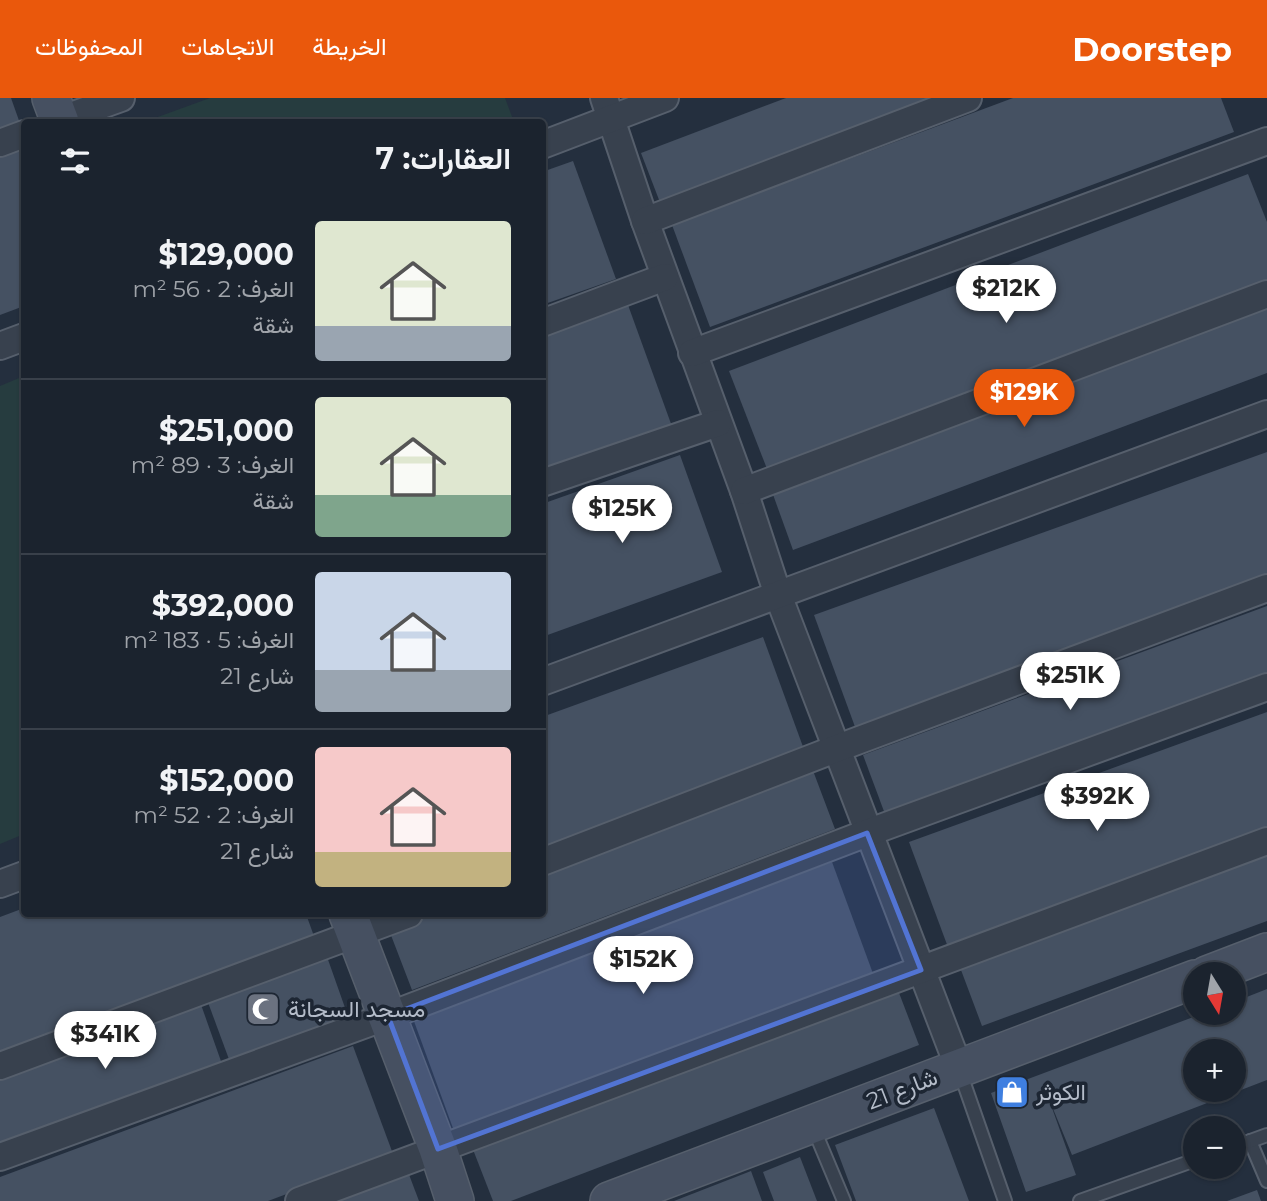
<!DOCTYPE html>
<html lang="ar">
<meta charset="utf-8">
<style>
body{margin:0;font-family:Montserrat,Vazirmatn,sans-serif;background:#282f3a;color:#f1f3f6;direction:rtl;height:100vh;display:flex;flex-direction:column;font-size:26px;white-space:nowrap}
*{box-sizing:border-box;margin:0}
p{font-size:23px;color:#a0a4aa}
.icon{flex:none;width:38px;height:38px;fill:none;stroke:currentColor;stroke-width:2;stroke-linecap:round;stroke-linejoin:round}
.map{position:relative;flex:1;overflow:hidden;direction:ltr}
.panel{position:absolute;left:21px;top:21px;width:525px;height:798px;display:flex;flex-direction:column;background:#1b232e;border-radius:7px;box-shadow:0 2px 5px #0004,0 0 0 2px #39404a;direction:rtl}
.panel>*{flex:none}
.needle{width:46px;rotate:169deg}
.tools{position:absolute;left:1183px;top:864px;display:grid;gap:14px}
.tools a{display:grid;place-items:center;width:63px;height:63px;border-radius:50%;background:#1b232e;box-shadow:0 2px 5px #0004,0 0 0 2px #39404a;font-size:35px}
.price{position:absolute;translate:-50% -60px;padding:0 16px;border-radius:24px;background:#fff;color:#222;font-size:23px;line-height:46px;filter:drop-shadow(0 2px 4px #0008)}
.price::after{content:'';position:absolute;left:50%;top:42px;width:21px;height:16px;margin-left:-10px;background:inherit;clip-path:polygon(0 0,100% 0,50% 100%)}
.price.selected{background:#ea580c;color:#fff}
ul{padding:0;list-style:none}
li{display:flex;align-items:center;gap:21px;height:175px;padding:0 35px}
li+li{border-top:2px solid #39404a}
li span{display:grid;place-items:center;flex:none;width:196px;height:140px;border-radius:7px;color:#555}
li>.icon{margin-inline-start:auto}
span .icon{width:84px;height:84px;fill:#fffc;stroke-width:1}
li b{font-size:30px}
h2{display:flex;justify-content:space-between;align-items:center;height:84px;padding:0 35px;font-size:30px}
header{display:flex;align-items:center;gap:42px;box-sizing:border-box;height:98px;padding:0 35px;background:#ea580c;color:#fff}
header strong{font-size:33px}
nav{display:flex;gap:38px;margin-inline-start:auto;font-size:24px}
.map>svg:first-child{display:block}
</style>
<header>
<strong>Doorstep</strong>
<nav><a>الخريطة</a><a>الاتجاهات</a><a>المحفوظات</a></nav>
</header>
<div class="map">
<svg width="1267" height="1103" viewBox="0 0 1267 1103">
<rect width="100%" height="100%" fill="#242f3e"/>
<!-- green -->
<g fill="#263c3f">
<path d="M210 0H505L514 24H144Z"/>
<path d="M24 278V736L0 746V288Z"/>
</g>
<!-- building -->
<g fill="#455162" fill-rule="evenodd">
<path d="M0 0H11L22 31 0 39Z"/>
<path d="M786 0H941L661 107 641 55Z"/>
<path d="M1013 0H1221L1234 34 710 229 672 127Z"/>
<path d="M24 49V208L0 217V58Z"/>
<path d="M573 63 616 181 542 207V74Z"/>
<path d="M1248 76 1267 124V187L769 376 729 273Z"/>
<path d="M1267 206V275L793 452 771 391Z"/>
<path d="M628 207 674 334 542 382V238Z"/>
<path d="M1267 354V486L858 637 814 517Z"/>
<path d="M680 357 722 474 542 539V406Z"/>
<path d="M1267 508V575L885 716 863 657Z"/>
<path d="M763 539 806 657 542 751V619Z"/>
<path d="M1267 614V735L949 852 909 744Z"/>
<path d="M812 670 835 731 412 892 389 832 431 816H542V773Z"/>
<path d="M1267 750V823L982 928 958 864Z"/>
<path d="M832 764 875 881 454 1033 411 915Z"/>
<path d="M24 810V816H306L315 841 0 956V819Z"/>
<path d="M326 856 349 921 230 964 206 899Z"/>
<path d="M896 887 919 947 511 1103H493L472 1049Z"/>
<path d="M1267 891V982L1072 1057 1047 996 1076 1077 1026 1094 991 995 1204 915H1234V904ZM1195 954H1234V992H1195Z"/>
<path d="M199 901 222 966 0 1047V974Z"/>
<path d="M353 948 393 1056 268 1103H0V1079Z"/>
<path d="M934 1010 969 1103H856L835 1047Z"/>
<path d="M800 1059 817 1103H774L763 1074Z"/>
<path d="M405 1066 419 1103H308Z"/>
<path d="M751 1073 762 1103H674Z"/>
<path d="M1257 1092 1261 1103H1227Z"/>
</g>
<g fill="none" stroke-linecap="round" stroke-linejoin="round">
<!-- lane casing -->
<g stroke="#565f6c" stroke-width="16">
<g id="lane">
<path d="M960 974 1005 1103"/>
<path d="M813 1029 844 1103"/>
<path d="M1250 1043 1267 1083"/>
<path d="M1234 1049 1267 1037"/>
<path d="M1080 1103 1195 1062"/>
</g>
</g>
<!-- street casing -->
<g stroke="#565f6c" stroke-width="30">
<g id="street">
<path d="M604 0 645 123 744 393 778 497 959 970"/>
<path d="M54 24 121 0"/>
<path d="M0 45 24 36"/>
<path d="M542 47 665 0"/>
<path d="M645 123 968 0"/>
<path d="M542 225 665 179"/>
<path d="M0 248 24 239"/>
<path d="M692 255 1267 43"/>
<path d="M542 385 718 325"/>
<path d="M744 393 1267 196"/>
<path d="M542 584 1267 316"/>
<path d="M542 764 838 650 1267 490"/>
<path d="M0 786 24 777"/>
<path d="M0 968 409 816"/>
<path d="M0 1059 388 918 867 735 1267 589"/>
<path d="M299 1103 1267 743"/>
</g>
</g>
<!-- secondary casing -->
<g stroke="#565f6c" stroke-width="40">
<g id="secondary">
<path d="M51 0 60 24"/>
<path d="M348 816 438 1051 455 1103"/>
<path d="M1207 877 1267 854"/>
<path d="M609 1103 1195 881"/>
</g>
</g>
<!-- lane -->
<use href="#lane" stroke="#38414e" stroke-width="12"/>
<!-- street -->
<use href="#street" stroke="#38414e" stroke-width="26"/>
<!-- secondary -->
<use href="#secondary" stroke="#465061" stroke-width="37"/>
</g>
<!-- marked area -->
<path fill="#5274d3" fill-opacity="0.2" stroke="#5274d3" stroke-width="5" stroke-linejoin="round" d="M867 735 921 872 438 1051 388 918Z"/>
<!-- icons -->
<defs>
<g id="mosque-square" transform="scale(1.75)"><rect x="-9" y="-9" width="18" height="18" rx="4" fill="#6b7280" stroke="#1d2633"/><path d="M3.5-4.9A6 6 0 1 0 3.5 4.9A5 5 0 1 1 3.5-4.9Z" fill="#fff"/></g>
<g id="shop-square" transform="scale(1.75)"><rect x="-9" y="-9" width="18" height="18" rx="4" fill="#3f7fe0" stroke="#1d2633"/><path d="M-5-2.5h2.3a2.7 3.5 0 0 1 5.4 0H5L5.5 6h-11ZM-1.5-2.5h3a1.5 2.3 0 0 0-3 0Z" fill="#fff"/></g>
</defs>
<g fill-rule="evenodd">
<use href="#mosque-square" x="263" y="911"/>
<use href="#shop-square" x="1012" y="994"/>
</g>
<g text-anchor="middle" stroke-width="7" stroke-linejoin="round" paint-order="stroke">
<!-- poi labels -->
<g font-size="23" fill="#b4bcc9" stroke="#1d2633" text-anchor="start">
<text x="288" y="919">مسجد السجانة</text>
<text x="1036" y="1002">الكوثر</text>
</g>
<!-- street labels -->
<g font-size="23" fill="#b4bcc9" stroke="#1d2633">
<text transform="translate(902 991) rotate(-21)" y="8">شارع 21</text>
</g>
</g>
</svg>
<div class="tools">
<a><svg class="needle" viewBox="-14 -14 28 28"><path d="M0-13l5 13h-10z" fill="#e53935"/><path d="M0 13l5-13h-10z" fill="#a0a4aa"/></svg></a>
<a>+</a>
<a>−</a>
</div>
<b class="price" style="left:1006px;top:227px">$212K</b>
<b class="price selected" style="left:1024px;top:331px">$129K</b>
<b class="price" style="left:622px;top:447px">$125K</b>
<b class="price" style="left:1070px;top:614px">$251K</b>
<b class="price" style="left:1097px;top:735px">$392K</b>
<b class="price" style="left:643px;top:898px">$152K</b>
<b class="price" style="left:105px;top:973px">$341K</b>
<section class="panel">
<h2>العقارات: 7<svg class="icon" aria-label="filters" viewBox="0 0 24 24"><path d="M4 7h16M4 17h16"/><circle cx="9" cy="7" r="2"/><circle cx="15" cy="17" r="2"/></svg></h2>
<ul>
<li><span style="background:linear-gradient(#dfe7d0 75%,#9aa5b1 0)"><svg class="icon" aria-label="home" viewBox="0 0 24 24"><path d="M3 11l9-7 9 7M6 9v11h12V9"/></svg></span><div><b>$129,000</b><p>الغرف: 2 · 56 m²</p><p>شقة</p></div></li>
<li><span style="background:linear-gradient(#dfe7d0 70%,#7fa58c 0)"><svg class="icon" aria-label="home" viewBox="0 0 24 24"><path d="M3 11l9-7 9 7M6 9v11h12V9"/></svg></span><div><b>$251,000</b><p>الغرف: 3 · 89 m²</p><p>شقة</p></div></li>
<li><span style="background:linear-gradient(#c9d6e8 70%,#9aa5b1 0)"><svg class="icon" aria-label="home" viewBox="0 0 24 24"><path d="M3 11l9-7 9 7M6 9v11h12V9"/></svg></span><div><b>$392,000</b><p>الغرف: 5 · 183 m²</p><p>شارع 21</p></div></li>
<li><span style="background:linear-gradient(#f6c9c9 75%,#c2b280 0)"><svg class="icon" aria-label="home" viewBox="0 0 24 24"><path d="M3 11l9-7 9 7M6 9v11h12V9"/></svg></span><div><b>$152,000</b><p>الغرف: 2 · 52 m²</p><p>شارع 21</p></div></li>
</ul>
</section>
</div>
